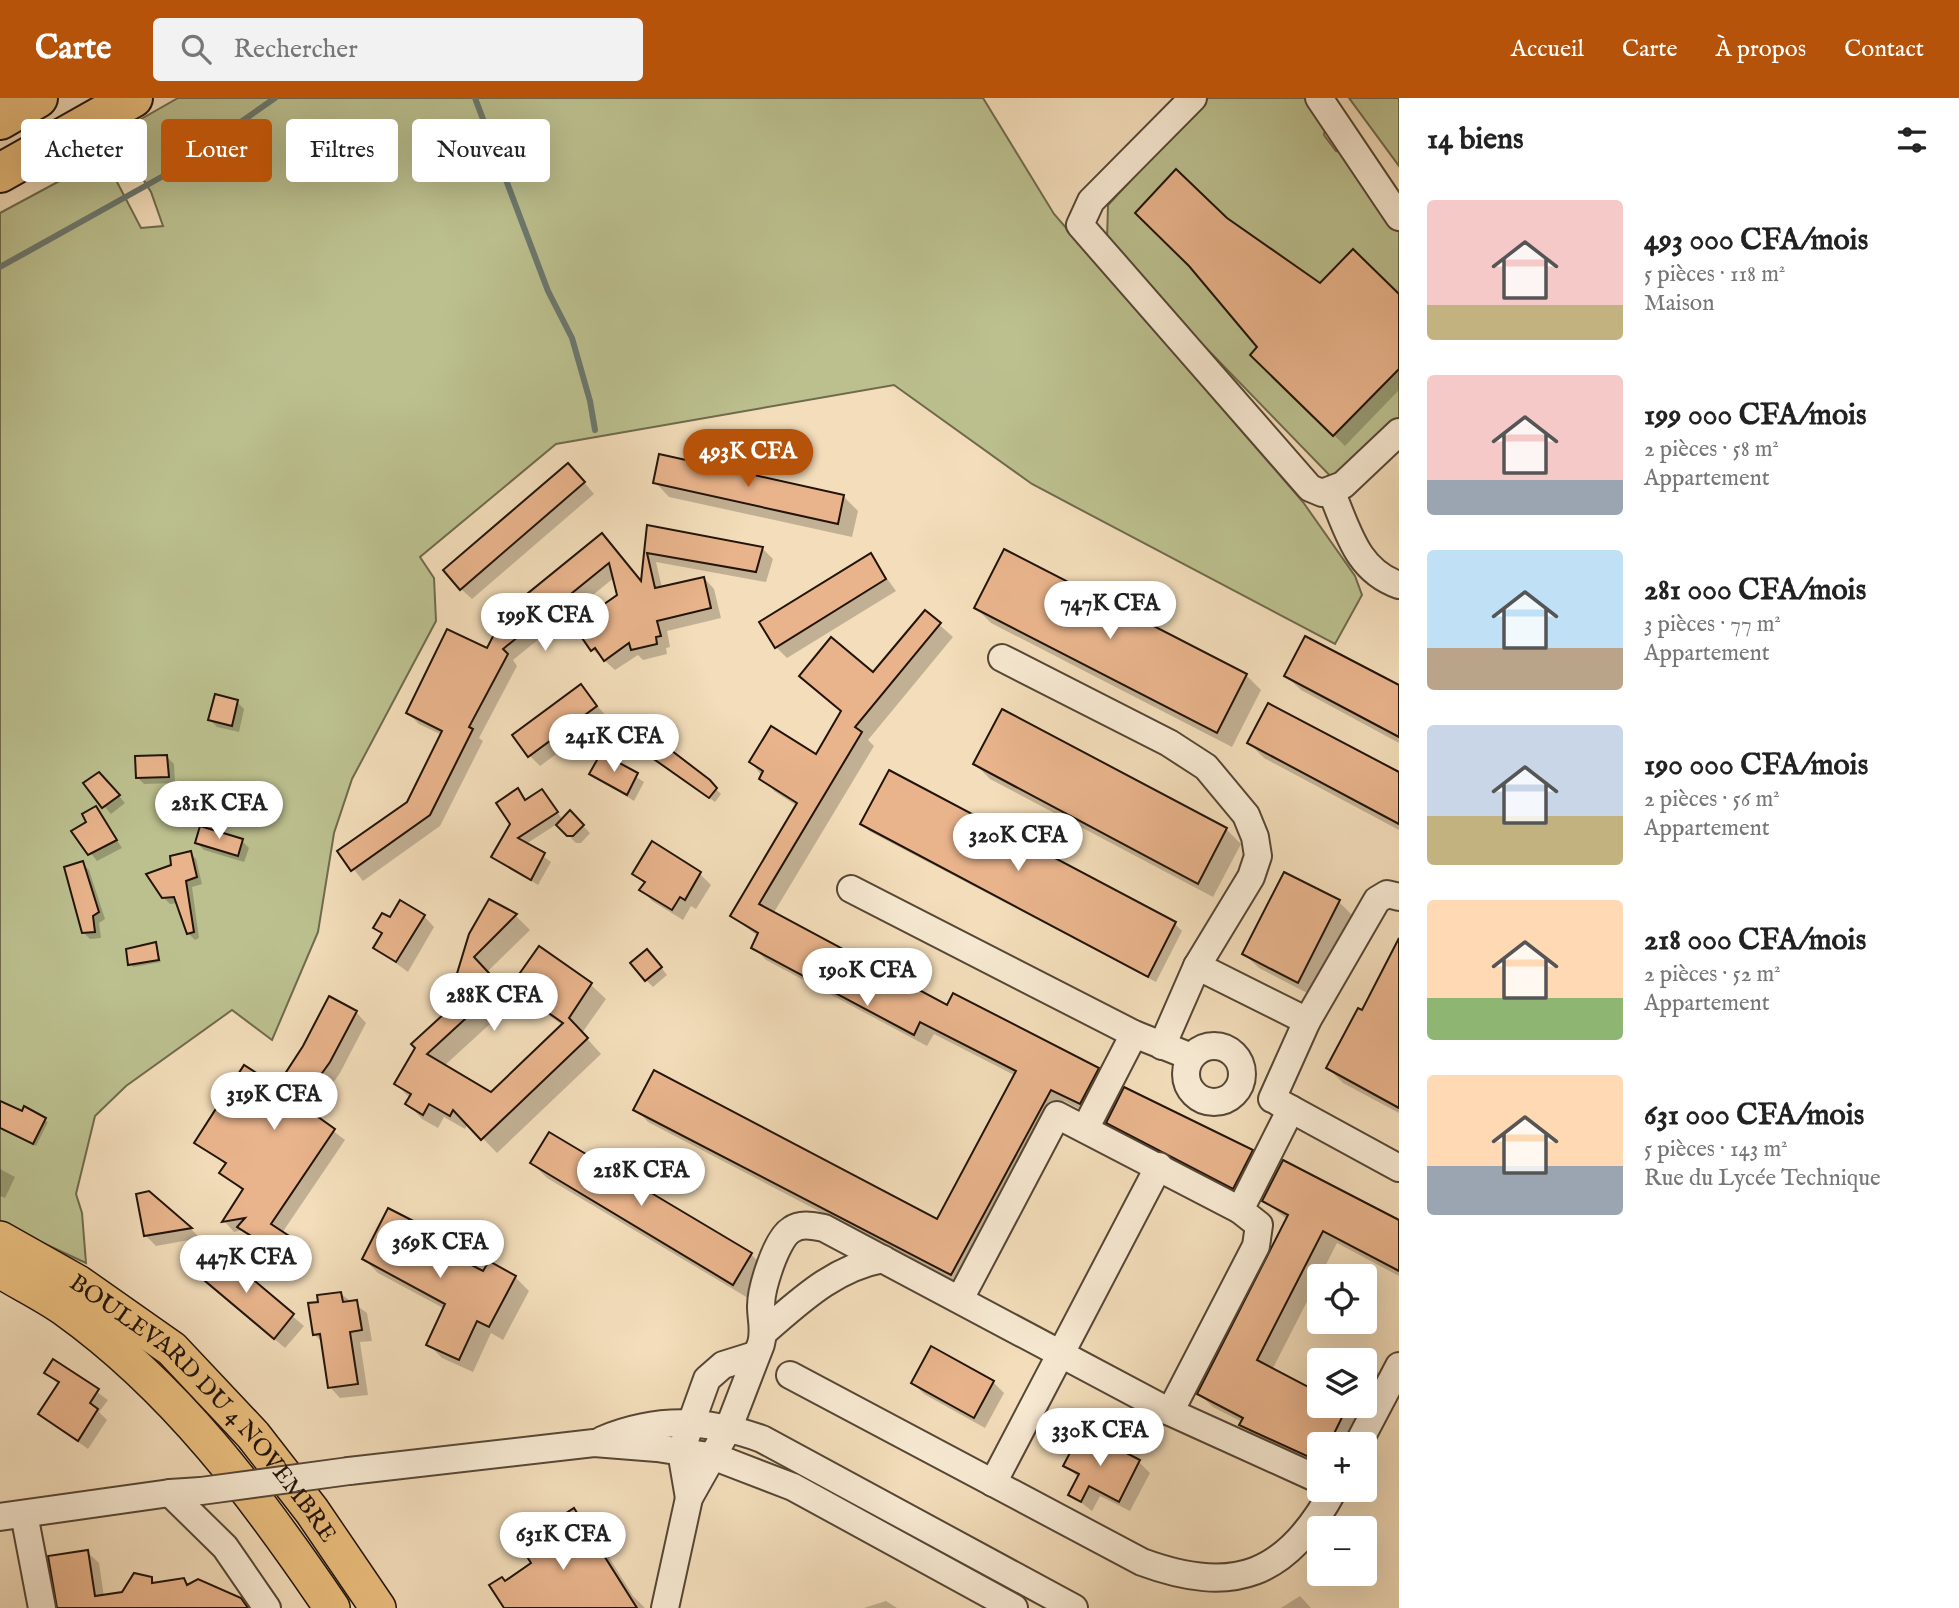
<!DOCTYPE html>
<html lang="fr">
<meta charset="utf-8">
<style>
body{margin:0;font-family:"IM FELL English",serif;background:#f2f2f2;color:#222;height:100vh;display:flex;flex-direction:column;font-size:26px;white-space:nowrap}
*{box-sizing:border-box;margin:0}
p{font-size:23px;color:#767676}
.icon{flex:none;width:38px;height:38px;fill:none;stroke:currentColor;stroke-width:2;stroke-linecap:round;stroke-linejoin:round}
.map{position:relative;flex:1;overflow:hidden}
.sheet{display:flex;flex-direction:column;background:#fff;width:560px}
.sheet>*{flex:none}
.guide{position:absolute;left:21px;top:21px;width:665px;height:63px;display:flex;gap:14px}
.controls{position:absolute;left:1307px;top:1166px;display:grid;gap:14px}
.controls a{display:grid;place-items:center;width:70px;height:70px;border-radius:7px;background:#fff;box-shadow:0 7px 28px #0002;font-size:35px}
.price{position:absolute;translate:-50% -60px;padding:0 16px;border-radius:24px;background:#fff;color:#222;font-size:23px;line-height:46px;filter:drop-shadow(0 2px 4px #0008)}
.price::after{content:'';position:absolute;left:50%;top:42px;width:21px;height:16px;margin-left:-10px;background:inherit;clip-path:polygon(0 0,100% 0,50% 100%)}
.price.on{background:#b45309;color:#fff}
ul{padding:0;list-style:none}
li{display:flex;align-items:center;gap:21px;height:175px;padding:0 28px}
li span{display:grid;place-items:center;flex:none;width:196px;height:140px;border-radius:7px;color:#555}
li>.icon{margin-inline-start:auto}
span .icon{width:84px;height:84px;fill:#fffc;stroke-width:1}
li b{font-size:30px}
h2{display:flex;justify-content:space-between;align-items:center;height:84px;padding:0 28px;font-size:30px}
.tag{padding:0 24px;border-radius:7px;background:#fff;box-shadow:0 7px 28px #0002;font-size:24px;line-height:63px}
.tag.on{background:#b45309;color:#fff}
header{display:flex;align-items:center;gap:42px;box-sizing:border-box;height:98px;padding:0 35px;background:#b45309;color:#fff}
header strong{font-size:33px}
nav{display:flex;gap:38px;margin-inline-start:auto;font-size:24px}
.search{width:490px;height:63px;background:#f2f2f2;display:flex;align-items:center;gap:18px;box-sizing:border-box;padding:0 24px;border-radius:7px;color:#767676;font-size:26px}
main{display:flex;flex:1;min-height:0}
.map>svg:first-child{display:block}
</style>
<header>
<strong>Carte</strong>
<div class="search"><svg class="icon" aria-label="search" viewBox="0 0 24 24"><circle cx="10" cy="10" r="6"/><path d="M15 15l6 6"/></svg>Rechercher</div>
<nav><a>Accueil</a><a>Carte</a><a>À propos</a><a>Contact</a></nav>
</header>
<main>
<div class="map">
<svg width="1399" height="1510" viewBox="0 0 1399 1510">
<rect width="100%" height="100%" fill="#f3ddba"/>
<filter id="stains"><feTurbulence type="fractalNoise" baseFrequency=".00286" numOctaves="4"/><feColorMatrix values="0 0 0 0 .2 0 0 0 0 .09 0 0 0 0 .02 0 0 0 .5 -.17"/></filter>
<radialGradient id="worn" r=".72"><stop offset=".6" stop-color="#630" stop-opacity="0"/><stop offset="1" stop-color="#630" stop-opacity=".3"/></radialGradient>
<!-- green -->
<g fill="#bcc08f" stroke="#6f6a4c" stroke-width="2">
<path d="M178 0H983L1054 116 1303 404 1355 478 1362 497 1335 546 1032 386 894 287 556 346 420 459 434 480 436 523 352 681 334 735 318 834 272 942 232 912 126 988 95 1018 76 1096 82 1115 86 1165 0 1125V115L104 59 141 130 163 128 151 94 115 36Z"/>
<path d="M1208 0H1311L1327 23 1324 37 1336 53 1350 55 1399 126V328L1340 388 1113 154 1107 142 1108 107Z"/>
<path d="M1349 0H1399V68Z"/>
</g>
<!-- shadow -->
<g fill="#0003">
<path d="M1225 121 1320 187 1399 198V292L1345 348 1252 257 1260 250Z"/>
<path d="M579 378 594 396 472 501 461 491Z"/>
<path d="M655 384 843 398 858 413 852 439 669 399Z"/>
<path d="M649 429 762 450 773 461 766 484 656 464 662 490 704 480 714 491 721 520 667 533 670 549 666 550 667 556 643 562 638 557 615 572 593 552 582 537 619 498 615 479 513 562 517 568 479 640 483 643 440 728 363 783 340 754 409 705 442 637 419 626 408 615 487 552 602 437 642 485Z"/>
<path d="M870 457 896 493 787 560 776 549Z"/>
<path d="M976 510 1246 577 1261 592 1232 649 991 525Z"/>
<path d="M925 514 953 539 868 642 874 648 773 816 948 909 1098 972 1110 985 1093 1018 1064 1003 964 1189 648 1024 636 1011 938 1123 1016 978 934 936 927 948 766 862 753 849 759 839 732 818 797 708 774 693 751 664 816 659 843 615 802 578 874 576Z"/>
<path d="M1286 578 1399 590V645L1301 592Z"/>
<path d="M581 589 607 619 540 668 530 658Z"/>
<path d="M237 604 244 611 239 634 217 629 210 622Z"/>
<path d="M1249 645 1399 677V732L1264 660Z"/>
<path d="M602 657 644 684 634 703 591 676Z"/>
<path d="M167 659 174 666 175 685 144 686 137 679Z"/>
<path d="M655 662 716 691 721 696 715 704Z"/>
<path d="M975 666 1226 731 1241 746 1213 799 990 681Z"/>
<path d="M889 675 1175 826 1182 833 1156 884 869 733 863 726Z"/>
<path d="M106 683 125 705 111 716 85 686Z"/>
<path d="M201 689 208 696 209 721H196L189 714Z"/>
<path d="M518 693 527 703 542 693 563 722 570 715 590 735 581 745H576L557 726 526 746 551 764 538 787 494 759 512 726Z"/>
<path d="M96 710 122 750 97 763 73 733 88 725Z"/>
<path d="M242 743 249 750 244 764 204 752 197 745Z"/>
<path d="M652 746 700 776 711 787 696 811 691 808 683 822 652 803 642 792 645 786 634 775Z"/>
<path d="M190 755 196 761 202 786 192 789 199 840 195 842 188 835 178 805 170 806 163 799 173 768Z"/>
<path d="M82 765 89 772 105 821 99 825 101 840 90 841 83 834Z"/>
<path d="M490 804 516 818 530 832 487 874 514 904 444 968 491 996 562 927 547 916 517 882 540 850 591 887 606 901 582 935 601 956 497 1055 468 1025 465 1031 444 1019 438 1030 422 1021 408 1006 411 1001 396 986 446 916Z"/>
<path d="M1339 804 1353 818 1313 898 1259 870 1244 856Z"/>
<path d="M424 818 434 829 408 874 375 850 383 837 375 829Z"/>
<path d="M155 845 161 864 133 869 130 866 137 848Z"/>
<path d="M1399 851V1015L1343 985 1328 970Z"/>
<path d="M654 860 667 877 653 889 646 882Z"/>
<path d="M356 914 366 925 340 975 311 1016 345 1042 282 1135 309 1156 300 1171 242 1132 234 1134 225 1124 244 1094 221 1075 226 1067 197 1044 277 990Z"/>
<path d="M0 1005 48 1024 36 1048 0 1030Z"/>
<path d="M1108 1024 1252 1053 1266 1068 1248 1104 1123 1039Z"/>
<path d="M532 1065 751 1156 765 1171 748 1200 547 1080Z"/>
<path d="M0 1071 15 1079 5 1100 0 1098Z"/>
<path d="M149 1095 191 1131 200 1140 156 1148 145 1137Z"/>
<path d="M1264 1103 1399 1124V1178L1337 1145 1272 1272 1320 1307H1365V1263L1383 1279 1349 1346H1320V1370L1255 1340 1242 1324 1213 1309 1199 1296 1288 1122Z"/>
<path d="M426 1131 439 1145 437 1151 484 1176 515 1179 529 1193 503 1242 491 1235 473 1274 442 1260 429 1247 445 1211 378 1175 364 1161Z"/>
<path d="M218 1155 304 1228 285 1250 211 1187Z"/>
<path d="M341 1196 367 1215 372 1243 360 1244 368 1297 340 1300 330 1289 323 1245 314 1236 320 1205Z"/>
<path d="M1343 1252 1362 1262H1338Z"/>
<path d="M54 1263 108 1302 99 1314 107 1322 88 1351 40 1316 59 1287 46 1275Z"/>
<path d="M993 1284 1004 1295 985 1330 924 1296 913 1285Z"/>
<path d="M1083 1334 1139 1364 1150 1375 1130 1413 1100 1398 1092 1413 1070 1396 1079 1380 1065 1367Z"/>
<path d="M574 1413 589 1427 633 1498 645 1510H506L505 1485 534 1465Z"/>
<path d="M87 1454 99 1465 104 1499 123 1496 151 1481 156 1486 183 1482 200 1499 204 1510H57Z"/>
<path d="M1300 1498 1311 1510H1281Z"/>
<path d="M886 1503 897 1510H864Z"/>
</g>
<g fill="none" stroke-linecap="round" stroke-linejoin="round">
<!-- stream -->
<g stroke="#6b786e" stroke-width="6">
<path d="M475 0 548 193 572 240 590 303 595 332"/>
<path d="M0 169 165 77 275 0"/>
</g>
</g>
<!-- building -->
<g fill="#e9b48c" stroke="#221409" stroke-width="2">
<path d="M1176 71 1227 120 1320 185 1353 151 1399 196V271L1333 338 1250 257 1257 249 1189 168 1135 115Z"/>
<path d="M659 356 844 397 838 426 653 385Z"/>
<path d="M568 365 585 384 460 492 443 472Z"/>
<path d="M647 427 763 449 756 474 647 455 655 490 704 479 711 510 657 523 661 538 656 539 657 546 631 552 629 545 604 563 595 550 591 553 580 537 594 522 590 516 617 497 609 465 503 551 508 556 469 629 473 631 430 717 351 773 337 753 407 704 442 633 406 615 447 531 487 550 506 513 602 435 641 483Z"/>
<path d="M1004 451 1247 576 1217 635 974 510Z"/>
<path d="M871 455 886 481 775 550 759 524Z"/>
<path d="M925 512 941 525 855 629 862 634 759 806 947 907 953 895 1099 970 1080 1006 1051 992 951 1177 633 1012 654 972 937 1121 1016 973 920 924 914 937 751 850 758 835 730 818 797 705 759 681 763 673 749 664 771 628 816 656 841 613 799 578 831 539 873 574Z"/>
<path d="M1305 538 1399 587V639L1284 578Z"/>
<path d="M581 586 597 608 528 659 512 637Z"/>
<path d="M215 596 238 602 232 628 208 622Z"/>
<path d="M1268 605 1399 674V726L1247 645Z"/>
<path d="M1002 611 1227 730 1198 786 973 666Z"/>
<path d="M659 643 710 682 717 690 709 700 648 657Z"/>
<path d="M601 655 638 675 627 697 589 676Z"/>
<path d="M167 657 169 679 136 680 135 658Z"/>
<path d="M889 672 1176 824 1148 879 860 726Z"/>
<path d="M99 674 120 697 102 710 83 685Z"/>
<path d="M187 687H202L203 715H188Z"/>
<path d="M518 690 525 702 542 691 558 714 518 740 545 755 531 782 491 759 510 726 496 705Z"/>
<path d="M96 708 117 742 88 757 71 733 86 724 82 716Z"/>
<path d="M570 712 584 727 573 738H567L556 727Z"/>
<path d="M200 728 243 741 238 758 195 745Z"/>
<path d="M652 743 701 774 685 802 680 799 672 812 639 792 645 784 632 776Z"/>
<path d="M191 753 197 779 186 783 194 834 187 836 174 799 162 800 146 776 171 767 170 758Z"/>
<path d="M83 763 99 814 93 818 95 834 82 835 64 769Z"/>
<path d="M1284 774 1340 802 1298 885 1242 856Z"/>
<path d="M489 801 517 816 474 859 501 888 427 956 491 994 563 925 530 902 534 896 515 882 539 848 592 885 569 920 588 940 481 1042 453 1012 450 1018 429 1006 423 1017 405 1006 411 996 394 986 415 950 411 946 445 915 469 836Z"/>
<path d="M400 802 425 817 396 864 373 850 382 835 373 830 382 815 390 819Z"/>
<path d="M1399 840V1010L1326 970 1358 910 1362 912Z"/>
<path d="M156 844 159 862 128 867 126 851Z"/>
<path d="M647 851 662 869 645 883 630 865Z"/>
<path d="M329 898 357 913 330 964 300 1006 335 1031 271 1126 300 1145 289 1162 237 1129 245 1120 222 1124 243 1091 219 1075 226 1065 194 1045 244 967 277 988 303 948Z"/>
<path d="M1124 989 1253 1052 1233 1091 1106 1025Z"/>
<path d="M0 1003 22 1013 24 1008 46 1020 33 1046 0 1030Z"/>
<path d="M549 1034 752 1155 733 1187 530 1065Z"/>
<path d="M1283 1062 1399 1122V1173L1323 1133 1257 1262 1320 1295V1307H1348L1329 1346H1320V1364L1239 1327 1243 1320 1197 1296 1288 1117 1262 1103Z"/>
<path d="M149 1093 192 1130 144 1138 136 1096Z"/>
<path d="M388 1110 427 1130 422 1140 429 1145 483 1173 489 1163 516 1178 489 1229 477 1223 459 1262 426 1247 445 1206 362 1161Z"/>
<path d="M218 1152 294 1216 274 1241 198 1177Z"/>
<path d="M341 1194 343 1204 357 1202 362 1232 350 1234 358 1286 328 1290 320 1236 313 1237 308 1205 318 1204 317 1197Z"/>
<path d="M931 1248 994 1283 974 1320 911 1285Z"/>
<path d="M53 1261 99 1291 90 1305 98 1311 78 1343 38 1316 59 1284 44 1275Z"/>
<path d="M1082 1332 1140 1362 1119 1404 1089 1388 1081 1404 1068 1397 1079 1376 1063 1368Z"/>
<path d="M574 1410 637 1510H504L489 1487 502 1479 505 1483 531 1465 519 1446Z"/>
<path d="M88 1452 95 1498 122 1494 134 1475 152 1479V1485L184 1480 187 1487 198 1481 241 1500 248 1510H57L48 1458Z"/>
</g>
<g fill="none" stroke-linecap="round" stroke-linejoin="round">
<!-- minor casing -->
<g stroke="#564635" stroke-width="30">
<g id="minor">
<path d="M1193 0 1091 103 1080 127 1310 390 1322 395 1343 387 1399 334"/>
<path d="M1319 0 1399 119"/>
<path d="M1331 393C1348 432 1356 472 1399 487"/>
<path d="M1002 560 1169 645 1206 669 1246 717 1255 739 1258 758 1251 779 1197 868 1162 948"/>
<path d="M851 791 1134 936 1189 958"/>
<path d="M1197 868 1307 923 1272 1001"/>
<path d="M1307 923 1377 802 1387 796 1399 799"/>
<circle cx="1214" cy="976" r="28"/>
<path d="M1278 1004 1399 1070"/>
<path d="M1085 1031 1134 936"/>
<path d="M960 1201 1057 1017 1240 1112"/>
<path d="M764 1234C800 1203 834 1170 883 1161"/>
<path d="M790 1277 1142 1464C1234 1498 1287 1478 1334 1391"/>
<path d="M1170 1314 1256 1148 1259 1127 1240 1112 1291 1011"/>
<path d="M602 1342C657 1319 707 1321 762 1341L1074 1510"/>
<path d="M1358 1346 1399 1268"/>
<path d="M349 1373 594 1345 657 1350 715 1359 793 1389 1014 1510"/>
<path d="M993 1385 1159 1068"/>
<path d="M170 1395 225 1449 267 1510"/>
<path d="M689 1400 681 1353 707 1281 723 1267 755 1257"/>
<path d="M24 1416 42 1510"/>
<path d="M0 1419 170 1395 201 1393"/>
<path d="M665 1510 689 1400 729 1329 761 1246C765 1232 761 1222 761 1208 761 1191 776 1141 791 1132 801 1125 813 1128 824 1130L1170 1314 1320 1382"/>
</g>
</g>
<!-- major casing -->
<g stroke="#221409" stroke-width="38">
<g id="major">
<path id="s1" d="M0 1141 78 1185 172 1251 253 1337 312 1413 378 1510"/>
<path d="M0 1172C21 1185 44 1196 64 1210 176 1290 256 1398 332 1510"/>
</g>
</g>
<!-- highway casing -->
<g stroke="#221409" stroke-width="42">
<g id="highway">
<path d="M0 22 38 0"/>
<path d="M0 75 133 0"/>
</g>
</g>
<!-- minor -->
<use href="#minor" stroke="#f7e9d2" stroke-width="26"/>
<!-- major -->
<use href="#major" stroke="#eabe7d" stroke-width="35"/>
<!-- highway -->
<use href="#highway" stroke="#eabe7d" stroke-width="38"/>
<!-- minor-bridge casing -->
<g stroke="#564635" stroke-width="30" stroke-linecap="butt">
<path id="minor-bridge" d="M201 1393 349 1373"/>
</g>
<!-- minor-bridge -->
<use href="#minor-bridge" stroke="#f7e9d2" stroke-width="26"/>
</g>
<g text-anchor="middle" stroke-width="5" stroke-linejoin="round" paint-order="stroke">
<!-- street labels -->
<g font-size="24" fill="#221409" stroke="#f7e9d2">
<text dy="8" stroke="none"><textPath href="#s1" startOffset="268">BOULEVARD DU 4 NOVEMBRE</textPath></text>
</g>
</g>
<rect width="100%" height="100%" filter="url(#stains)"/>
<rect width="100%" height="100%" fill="url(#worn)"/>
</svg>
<div class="controls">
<a><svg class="icon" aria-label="locate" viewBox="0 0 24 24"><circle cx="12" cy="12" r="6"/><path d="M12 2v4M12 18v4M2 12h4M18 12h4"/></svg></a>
<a><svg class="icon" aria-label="layers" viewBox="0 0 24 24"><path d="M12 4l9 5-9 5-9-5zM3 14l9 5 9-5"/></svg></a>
<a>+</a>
<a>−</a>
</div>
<b class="price on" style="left:748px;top:391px">493K CFA</b>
<b class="price" style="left:1110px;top:543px">747K CFA</b>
<b class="price" style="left:545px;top:555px">199K CFA</b>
<b class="price" style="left:614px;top:676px">241K CFA</b>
<b class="price" style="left:219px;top:743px">281K CFA</b>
<b class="price" style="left:1018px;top:775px">320K CFA</b>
<b class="price" style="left:867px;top:910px">190K CFA</b>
<b class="price" style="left:494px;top:935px">288K CFA</b>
<b class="price" style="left:274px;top:1034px">319K CFA</b>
<b class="price" style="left:641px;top:1110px">218K CFA</b>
<b class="price" style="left:440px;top:1182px">369K CFA</b>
<b class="price" style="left:246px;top:1197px">447K CFA</b>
<b class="price" style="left:1100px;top:1370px">330K CFA</b>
<b class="price" style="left:563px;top:1474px">631K CFA</b>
<div class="guide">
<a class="tag">Acheter</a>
<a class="tag on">Louer</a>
<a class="tag">Filtres</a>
<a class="tag">Nouveau</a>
</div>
</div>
<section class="sheet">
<h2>14 biens<svg class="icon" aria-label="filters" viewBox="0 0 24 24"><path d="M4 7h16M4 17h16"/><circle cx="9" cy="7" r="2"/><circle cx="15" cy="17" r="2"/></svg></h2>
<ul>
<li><span style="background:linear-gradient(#f6c9c9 75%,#c2b280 0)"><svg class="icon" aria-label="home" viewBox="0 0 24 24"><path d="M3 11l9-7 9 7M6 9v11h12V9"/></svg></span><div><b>493 000 CFA/mois</b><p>5 pièces · 118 m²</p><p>Maison</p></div></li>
<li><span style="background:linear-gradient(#f6c9c9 75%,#9aa5b1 0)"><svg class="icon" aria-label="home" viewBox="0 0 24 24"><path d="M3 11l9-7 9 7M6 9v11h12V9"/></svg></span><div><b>199 000 CFA/mois</b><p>2 pièces · 58 m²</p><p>Appartement</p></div></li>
<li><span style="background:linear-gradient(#bfe0f5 70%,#b9a48a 0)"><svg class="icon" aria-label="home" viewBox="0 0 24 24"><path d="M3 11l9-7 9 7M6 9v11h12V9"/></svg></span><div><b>281 000 CFA/mois</b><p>3 pièces · 77 m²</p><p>Appartement</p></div></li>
<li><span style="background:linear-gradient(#c9d6e8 65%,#c2b280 0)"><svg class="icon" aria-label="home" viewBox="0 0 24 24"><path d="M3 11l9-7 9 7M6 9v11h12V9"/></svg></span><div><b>190 000 CFA/mois</b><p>2 pièces · 56 m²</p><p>Appartement</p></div></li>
<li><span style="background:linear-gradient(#ffd9b3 70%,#8fb573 0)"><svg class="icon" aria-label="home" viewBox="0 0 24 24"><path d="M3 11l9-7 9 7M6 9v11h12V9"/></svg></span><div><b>218 000 CFA/mois</b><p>2 pièces · 52 m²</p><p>Appartement</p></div></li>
<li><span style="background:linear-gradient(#ffd9b3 65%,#9aa5b1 0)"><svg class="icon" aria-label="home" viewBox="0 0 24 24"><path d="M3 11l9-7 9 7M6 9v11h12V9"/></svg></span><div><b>631 000 CFA/mois</b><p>5 pièces · 143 m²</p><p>Rue du Lycée Technique</p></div></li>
</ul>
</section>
</main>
